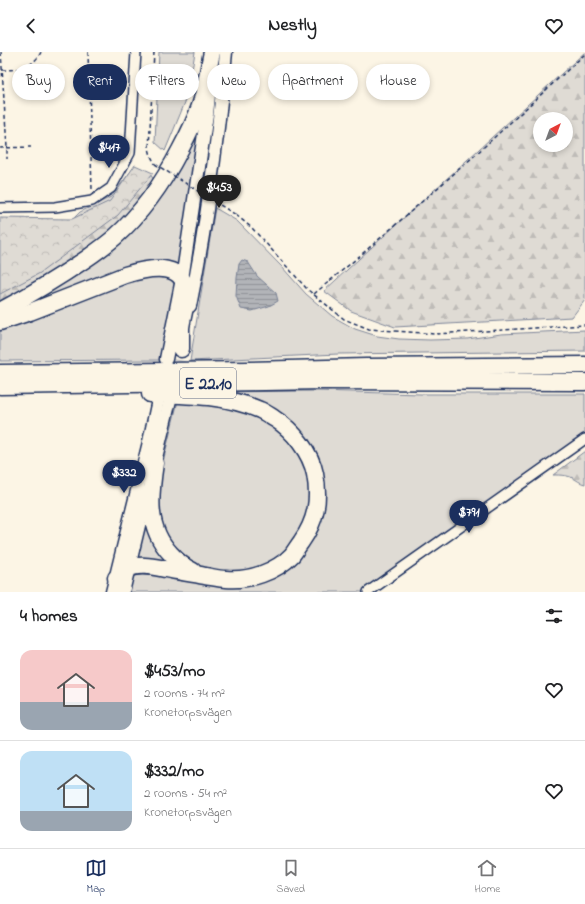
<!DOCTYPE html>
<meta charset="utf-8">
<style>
body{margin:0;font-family:"Indie Flower",sans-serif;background:#f6f6f6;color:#202124;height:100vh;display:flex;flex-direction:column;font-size:15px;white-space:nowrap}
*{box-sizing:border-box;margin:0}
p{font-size:13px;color:#757577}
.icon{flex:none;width:22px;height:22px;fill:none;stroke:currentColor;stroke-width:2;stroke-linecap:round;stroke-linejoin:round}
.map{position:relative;height:540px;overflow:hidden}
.sheet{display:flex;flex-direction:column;background:#fff;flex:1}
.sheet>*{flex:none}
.guide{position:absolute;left:12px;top:12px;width:561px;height:36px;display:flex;gap:8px}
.needle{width:26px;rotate:41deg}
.buttons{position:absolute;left:533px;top:60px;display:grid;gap:8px}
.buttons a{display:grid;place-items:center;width:40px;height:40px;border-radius:50%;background:#fff;box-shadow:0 2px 6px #0003;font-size:20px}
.price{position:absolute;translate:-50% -34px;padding:0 9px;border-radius:14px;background:#1b2f5e;color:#fff;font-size:13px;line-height:26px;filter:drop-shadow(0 1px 2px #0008)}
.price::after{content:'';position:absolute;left:50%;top:24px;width:12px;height:9px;margin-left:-6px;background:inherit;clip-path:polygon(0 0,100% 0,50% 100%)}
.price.selected{background:#222;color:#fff}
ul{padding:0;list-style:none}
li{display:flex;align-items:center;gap:12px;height:100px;padding:0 20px}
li+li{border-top:1px solid #e0e0e0}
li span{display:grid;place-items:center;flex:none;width:112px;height:80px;border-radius:12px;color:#555}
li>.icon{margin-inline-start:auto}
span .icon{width:48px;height:48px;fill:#fffc;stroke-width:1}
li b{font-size:17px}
h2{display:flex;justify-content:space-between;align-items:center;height:48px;padding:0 20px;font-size:17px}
.tag{padding:0 14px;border-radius:18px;background:#fff;box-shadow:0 2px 6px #0003;font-size:14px;line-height:36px}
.tag.selected{background:#1b2f5e;color:#fff}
header{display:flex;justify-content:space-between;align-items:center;height:52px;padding:0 20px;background:#fff;font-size:18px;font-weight:700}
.tabs{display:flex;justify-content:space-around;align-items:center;height:56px;border-top:1px solid #e0e0e0;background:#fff;font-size:11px;color:#757577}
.tabs a{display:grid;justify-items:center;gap:2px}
.tabs .selected{color:#1b2f5e}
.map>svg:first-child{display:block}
</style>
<header><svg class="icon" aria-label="back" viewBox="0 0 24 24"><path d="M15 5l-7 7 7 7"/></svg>Nestly<svg class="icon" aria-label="heart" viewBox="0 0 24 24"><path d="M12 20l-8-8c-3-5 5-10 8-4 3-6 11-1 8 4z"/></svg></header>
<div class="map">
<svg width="585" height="540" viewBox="0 0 585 540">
<defs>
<pattern id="forest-firs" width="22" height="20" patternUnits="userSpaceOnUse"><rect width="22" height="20" fill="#dfdbd4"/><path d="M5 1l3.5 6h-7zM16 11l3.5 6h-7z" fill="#bfbcb8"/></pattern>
<pattern id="park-crowns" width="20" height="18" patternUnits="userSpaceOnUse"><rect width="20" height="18" fill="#dfdbd4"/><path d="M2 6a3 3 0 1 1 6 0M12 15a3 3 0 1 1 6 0" fill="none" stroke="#bfbcb8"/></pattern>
<pattern id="water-rules" width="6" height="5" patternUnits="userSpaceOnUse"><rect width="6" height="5" fill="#b2b4b8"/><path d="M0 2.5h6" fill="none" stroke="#909399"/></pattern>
</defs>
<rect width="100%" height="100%" fill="#fcf5e5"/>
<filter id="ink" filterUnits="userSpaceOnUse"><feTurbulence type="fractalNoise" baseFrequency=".025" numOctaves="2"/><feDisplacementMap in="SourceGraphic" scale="8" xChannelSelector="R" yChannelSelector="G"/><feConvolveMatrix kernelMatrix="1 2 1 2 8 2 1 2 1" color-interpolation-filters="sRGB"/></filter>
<g filter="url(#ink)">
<!-- green -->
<g fill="#dfdbd4" stroke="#7d8599">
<path d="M159 0H195L188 43 165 99 155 90Z"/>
<path d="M200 73 178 215 14 259 78 223 116 193 139 173 155 154 175 121Z"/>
<path d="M215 156 237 169 282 215 306 242 332 264 355 277 377 284 399 287 430 288 467 287 501 282 585 278V299L338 302 190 309Z"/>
<path d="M151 221 175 228 160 308 0 309V275Z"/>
<path d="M317 339 421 342H585V381L363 540H127L134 520 241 532 314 481 307 390 207 340Z"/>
<path d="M178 349 214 351 264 366 298 395 313 435 306 472 281 505 256 519 213 520 190 512 170 494 157 460 161 418Z"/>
<path d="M147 458 176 513 134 509Z"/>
</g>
<!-- forest -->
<g fill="url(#forest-firs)" stroke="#7d8599" fill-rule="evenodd">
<path d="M585 0V248L572 265 395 275 351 259 324 239ZM540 67H566V93H540Z"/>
<path d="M134 115 148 119 154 128 151 137 126 164 89 197 40 229 0 251V211L64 176 80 160 111 145Z"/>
<path d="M585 399V432C580 431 577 428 573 426 566 423 561 423 553 423Z"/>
</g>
<!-- park -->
<path fill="url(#park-crowns)" stroke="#7d8599" d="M135 113 153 121 118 163 40 221 0 242V166L72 167 110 149Z"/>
<!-- water -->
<path fill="url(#water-rules)" stroke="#767f94" d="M242 208 248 210 257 224 276 241 278 249 269 254 252 259 241 257 236 244 237 226 239 212Z"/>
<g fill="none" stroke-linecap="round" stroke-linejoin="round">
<!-- secondary-tunnel -->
<path stroke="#cfcdca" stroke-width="12" stroke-dasharray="12 6" stroke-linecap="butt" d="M175 327 179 308"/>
<!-- street casing -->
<g stroke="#1b2f5e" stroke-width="12">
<g id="street">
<path d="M0 156 55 155 92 149 111 136 130 101 136 0"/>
<path d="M368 540 585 387"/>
</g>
</g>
<!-- secondary casing -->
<g stroke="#1b2f5e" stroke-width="15">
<g id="secondary">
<path d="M190 254C207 171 218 85 226 0"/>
<path d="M166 307 182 227 207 62 209 43"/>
<path d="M153 418 170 348"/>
<path d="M112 540 149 390 158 348"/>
<path d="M123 540 147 440"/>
</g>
</g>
<!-- highway casing -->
<g stroke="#1b2f5e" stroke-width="19">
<g id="highway">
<path d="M0 259C30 243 58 226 86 207 96 200 106 193 115 185 143 160 163 131 180 98 188 83 195 69 200 54 206 36 208 18 212 0"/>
<path d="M0 270 30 260 125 223C151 215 189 208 186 248 185 258 182 267 181 276 181 283 181 290 181 297"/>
<path d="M0 321 249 318 366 315 585 313"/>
<path d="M0 334 323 329 585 330"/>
<path d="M155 411C150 444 146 476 171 502 177 509 184 515 193 519"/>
<path d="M116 526C120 523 124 519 128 517 139 511 155 515 166 517 179 520 192 521 205 524 212 525 219 527 226 527 249 529 276 520 292 503 295 499 298 494 301 490 316 469 320 448 315 422 311 401 293 378 275 367 270 364 265 360 260 358 225 343 186 343 150 342"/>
</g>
</g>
<!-- path -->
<g stroke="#1b2f5e" stroke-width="1.5" stroke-dasharray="4 3" stroke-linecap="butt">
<path d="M1 0 7 96V107"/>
<path d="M88 0 92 138"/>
<path d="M154 0 149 96 151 104 155 112"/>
<path d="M2 18C18 18 33 16 41 0"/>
<path d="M0 96 31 95"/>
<path d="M236 163 252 176 308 238 344 267 369 277 435 282 585 273"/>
<path d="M314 242 362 202 473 105 585 2"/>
</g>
<!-- street -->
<use href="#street" stroke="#fcf5e5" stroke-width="9"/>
<!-- secondary -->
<use href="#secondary" stroke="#fcf5e5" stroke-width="12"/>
<!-- highway -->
<use href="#highway" stroke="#fcf5e5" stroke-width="16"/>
<!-- path-bridge -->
<path stroke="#1b2f5e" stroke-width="1.5" stroke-dasharray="4 3" stroke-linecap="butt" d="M155 112 236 163"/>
</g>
</g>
<g text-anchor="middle" stroke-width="3.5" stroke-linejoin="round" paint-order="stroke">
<!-- shield labels -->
<rect fill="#fcf5e5" stroke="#5e6a86" stroke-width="1" x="180" y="316" width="56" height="30" rx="3"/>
<g font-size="17" font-weight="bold" fill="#1b2f5e">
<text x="208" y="337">E 22.10</text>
</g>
</g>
</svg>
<div class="buttons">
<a><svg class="needle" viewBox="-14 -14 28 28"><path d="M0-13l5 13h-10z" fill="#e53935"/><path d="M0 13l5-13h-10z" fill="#757577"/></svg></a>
</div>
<b class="price" style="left:109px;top:117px">$417</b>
<b class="price selected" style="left:219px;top:157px">$453</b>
<b class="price" style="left:124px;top:442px">$332</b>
<b class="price" style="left:469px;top:482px">$791</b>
<div class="guide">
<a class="tag">Buy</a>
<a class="tag selected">Rent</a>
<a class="tag">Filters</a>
<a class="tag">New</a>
<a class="tag">Apartment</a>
<a class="tag">House</a>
</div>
</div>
<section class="sheet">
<h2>4 homes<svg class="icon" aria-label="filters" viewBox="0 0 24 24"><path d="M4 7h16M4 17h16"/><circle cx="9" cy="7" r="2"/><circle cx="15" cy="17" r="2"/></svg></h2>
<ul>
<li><span style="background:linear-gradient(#f6c9c9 65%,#9aa5b1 0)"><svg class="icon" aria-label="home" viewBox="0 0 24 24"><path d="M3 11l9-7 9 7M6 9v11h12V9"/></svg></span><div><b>$453/mo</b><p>2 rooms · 74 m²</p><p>Kronetorpsvägen</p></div><svg class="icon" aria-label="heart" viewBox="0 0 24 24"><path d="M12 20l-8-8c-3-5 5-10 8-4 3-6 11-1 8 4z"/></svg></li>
<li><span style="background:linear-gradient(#bfe0f5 75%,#9aa5b1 0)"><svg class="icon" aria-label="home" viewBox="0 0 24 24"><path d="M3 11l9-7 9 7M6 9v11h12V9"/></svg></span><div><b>$332/mo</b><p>2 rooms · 54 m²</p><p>Kronetorpsvägen</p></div><svg class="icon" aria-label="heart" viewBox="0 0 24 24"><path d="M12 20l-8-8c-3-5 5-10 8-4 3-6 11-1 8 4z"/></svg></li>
</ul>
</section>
<nav class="tabs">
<a class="selected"><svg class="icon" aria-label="map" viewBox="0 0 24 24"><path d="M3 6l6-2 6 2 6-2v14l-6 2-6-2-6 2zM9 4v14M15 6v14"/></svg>Map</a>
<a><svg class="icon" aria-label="saved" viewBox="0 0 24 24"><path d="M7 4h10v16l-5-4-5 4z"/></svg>Saved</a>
<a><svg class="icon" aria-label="home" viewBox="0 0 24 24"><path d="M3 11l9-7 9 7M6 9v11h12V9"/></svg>Home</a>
</nav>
